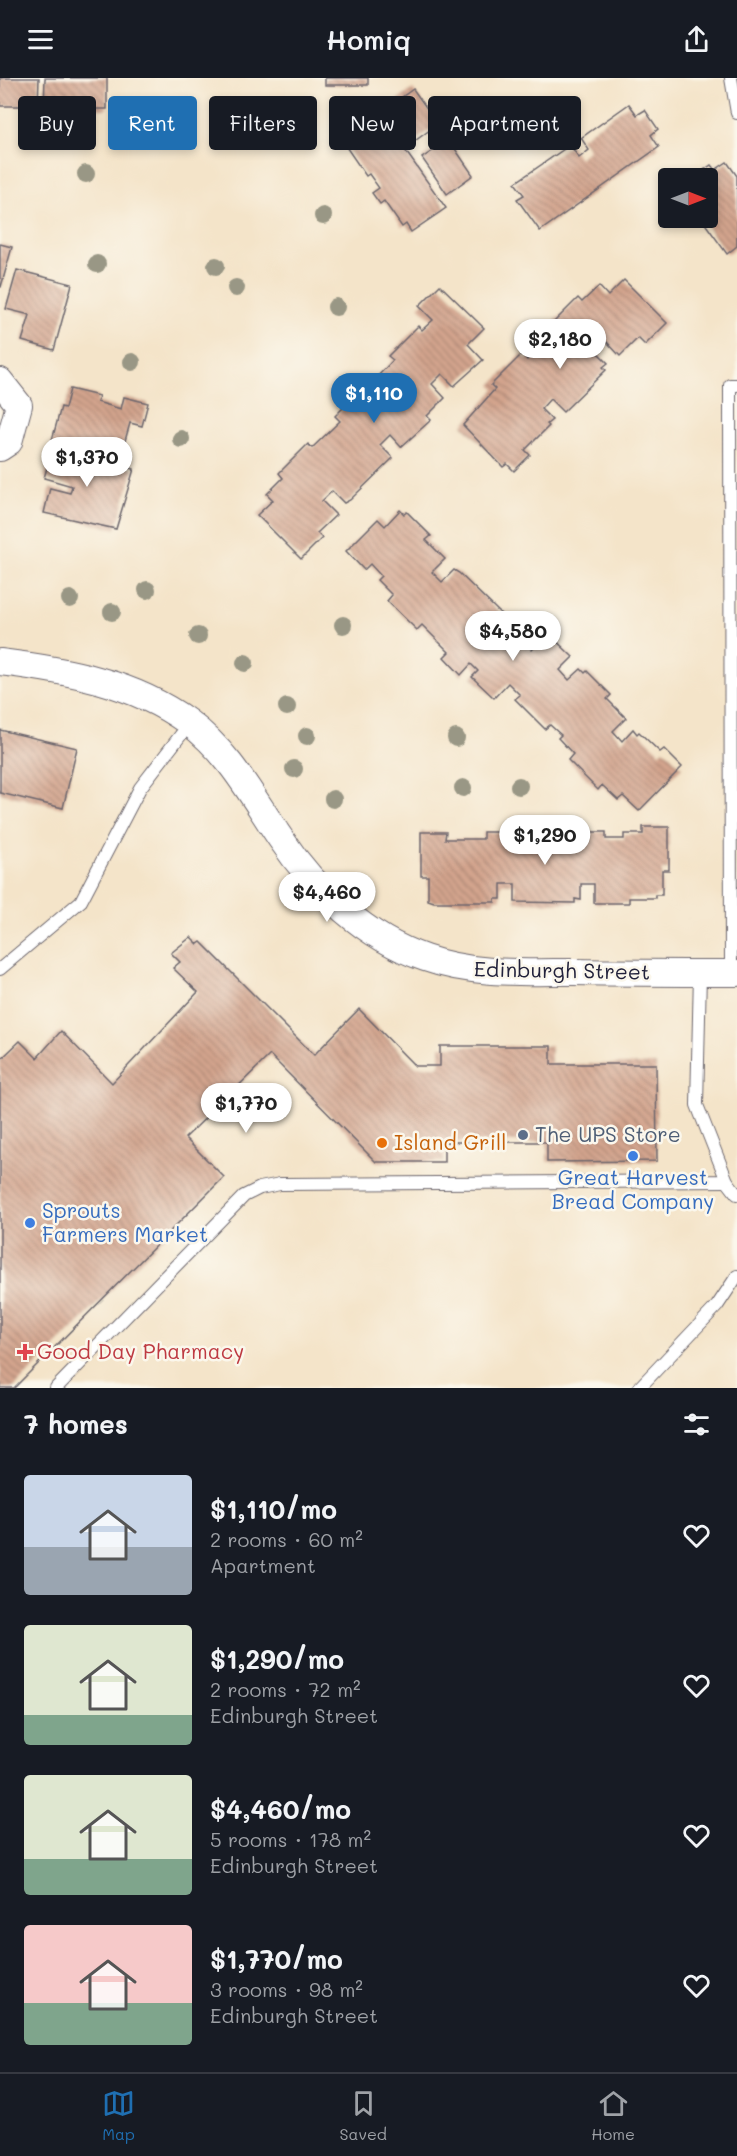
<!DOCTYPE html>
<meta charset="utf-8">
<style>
body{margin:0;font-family:Mali,sans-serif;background:#242831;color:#f1f3f6;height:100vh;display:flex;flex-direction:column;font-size:22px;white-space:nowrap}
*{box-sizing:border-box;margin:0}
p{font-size:20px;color:#9ea1a6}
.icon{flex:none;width:33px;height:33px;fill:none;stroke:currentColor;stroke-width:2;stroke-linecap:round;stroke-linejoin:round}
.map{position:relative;height:1310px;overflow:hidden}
.panel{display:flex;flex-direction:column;background:#171b24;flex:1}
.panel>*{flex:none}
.top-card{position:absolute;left:18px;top:18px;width:702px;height:54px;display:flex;gap:12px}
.needle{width:39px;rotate:90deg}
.fabs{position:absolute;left:658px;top:90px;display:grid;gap:12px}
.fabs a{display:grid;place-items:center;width:60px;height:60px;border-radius:6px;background:#171b24;box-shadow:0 3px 9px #0003;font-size:30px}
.price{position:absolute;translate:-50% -51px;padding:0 14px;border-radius:21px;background:#fff;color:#222;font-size:20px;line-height:39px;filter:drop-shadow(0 2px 3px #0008)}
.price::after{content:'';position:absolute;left:50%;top:36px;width:18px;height:14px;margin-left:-9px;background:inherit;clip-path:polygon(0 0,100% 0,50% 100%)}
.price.on{background:#1f6fb2;color:#fff}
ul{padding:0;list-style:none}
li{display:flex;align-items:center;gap:18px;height:150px;padding:0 24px}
li span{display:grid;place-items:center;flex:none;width:168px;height:120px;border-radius:6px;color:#555}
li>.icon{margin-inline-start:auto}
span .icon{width:72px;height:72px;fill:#fffc;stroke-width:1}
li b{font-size:26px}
h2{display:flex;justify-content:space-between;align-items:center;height:72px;padding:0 24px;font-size:26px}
.tag{padding:0 21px;border-radius:6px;background:#171b24;box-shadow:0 3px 9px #0003;font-size:21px;line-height:54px}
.tag.on{background:#1f6fb2;color:#fff}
header{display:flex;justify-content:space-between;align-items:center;height:78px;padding:0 24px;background:#171b24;font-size:27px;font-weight:600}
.dock{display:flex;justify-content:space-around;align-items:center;height:84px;border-top:2px solid #363941;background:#171b24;font-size:16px;color:#9ea1a6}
.dock a{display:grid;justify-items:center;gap:3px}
.dock .on{color:#1f6fb2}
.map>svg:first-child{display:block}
</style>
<header><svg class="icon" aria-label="menu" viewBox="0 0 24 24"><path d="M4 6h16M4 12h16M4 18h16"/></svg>Homiq<svg class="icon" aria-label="share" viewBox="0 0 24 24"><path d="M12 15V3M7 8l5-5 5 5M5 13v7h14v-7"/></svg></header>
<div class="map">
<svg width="737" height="1310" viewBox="0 0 737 1310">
<defs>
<pattern id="building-back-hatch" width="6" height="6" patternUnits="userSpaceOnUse" patternTransform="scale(1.5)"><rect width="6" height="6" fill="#d3a48d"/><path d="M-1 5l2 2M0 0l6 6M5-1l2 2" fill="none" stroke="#ab8574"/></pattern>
</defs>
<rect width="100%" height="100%" fill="#fbf7ec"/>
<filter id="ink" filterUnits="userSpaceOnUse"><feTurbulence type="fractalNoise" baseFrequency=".0167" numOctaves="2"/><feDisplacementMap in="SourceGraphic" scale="12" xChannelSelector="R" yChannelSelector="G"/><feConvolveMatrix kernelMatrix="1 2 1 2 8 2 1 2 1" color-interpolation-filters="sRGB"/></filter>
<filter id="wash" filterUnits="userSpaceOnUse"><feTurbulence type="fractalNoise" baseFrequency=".008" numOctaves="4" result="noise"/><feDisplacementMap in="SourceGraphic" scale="24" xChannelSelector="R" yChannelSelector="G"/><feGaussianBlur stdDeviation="1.35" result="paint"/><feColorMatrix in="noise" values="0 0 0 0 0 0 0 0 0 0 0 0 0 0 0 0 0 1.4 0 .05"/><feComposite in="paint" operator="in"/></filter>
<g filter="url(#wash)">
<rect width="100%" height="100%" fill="#f4e4c9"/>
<g id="blocks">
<!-- building -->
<g fill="url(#building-back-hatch)">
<path d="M0 0H39L38 28H0Z"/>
<path d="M45 0H107V31H44Z"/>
<rect x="325" y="0" width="43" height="7"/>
<path d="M413 11 438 46 412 65 387 30Z"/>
<path d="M629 26 637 37 645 32 658 51 651 57 659 69 540 153 517 121 524 117 515 105 570 67 579 80 589 72 581 60Z"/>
<path d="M373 27 446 130 411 154 406 146 402 149 384 123 380 126 372 115 379 110 369 96 366 98 340 60 343 58 339 51Z"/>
<path d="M449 62 473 97 447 116 422 80Z"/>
<path d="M727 84 737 98V168L727 176 701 140H708V100H692L711 87 715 92Z"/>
<path d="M0 166 12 169 1 209H0Z"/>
<path d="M17 192 72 206 54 272 22 263 30 237 6 231Z"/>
<path d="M624 202 667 245 645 267 638 260 620 278 607 264 597 274 608 285 603 289 606 292 563 334 550 321 541 331 552 342 547 346 549 348 525 372 530 377 514 393 507 386 503 389 463 347 495 311 491 307 522 276 527 282 554 256 548 250 578 220 582 224 599 208 608 218Z"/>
<path d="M440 207 484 250 468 266 483 282 454 308 442 296 432 306 445 320 427 338 431 342 401 369 390 357 380 367 393 380 350 422 344 425 332 413 322 423 336 437 317 455 322 460 301 481 257 437 273 422 267 416 283 400 279 395 308 366 312 370 340 343 335 338 365 308 369 312 380 302 377 299 393 282 388 278 418 248 422 252 433 242 419 228Z"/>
<path d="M70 311 99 318 97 324 121 331 124 319 148 325 142 348 130 345 119 384 51 366 61 329 65 330Z"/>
<path d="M53 369 134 391 116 451 44 435 50 410 70 415 72 408 44 400Z"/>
<path d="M400 432 404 436 407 434 431 458 426 462 445 481 432 494 442 504 454 492 459 495 502 537 500 539 505 545 492 558 503 568 516 556 532 572 548 555 573 579 560 592 569 602 581 591 585 595 587 593 611 617 607 621 626 640 613 653 622 663 633 651 637 656 639 654 660 674 664 671 682 689 639 733 623 718 618 722 602 707 598 712 568 682 573 676 558 660 561 657 550 647 545 651 515 621 520 617 508 605 494 620 472 599 478 593 471 586 461 597 444 579 449 574 422 547 417 552 387 523 392 517 377 502 381 498 370 486 364 492 346 473 378 441 385 448Z"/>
<path d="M0 652 77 670 63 730 0 715Z"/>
<path d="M643 749H669V792H662V817H655V820H629V825H594V806H581V822L575 821V825L515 824V806H501V821H495V824H434L428 822V798H421V754H446L445 761H483V754H526V761H563V754H606V761H624V756H643Z"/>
<path d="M191 859 198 866 201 864 314 977 359 931 415 988H440V968H551V986H656L657 1083 547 1084V1064H444V1084H376L270 977 185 1060 224 1099 14 1310H0V982L20 963 37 980 61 953 112 1005 198 914 173 890 180 884 171 875Z"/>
</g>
</g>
</g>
<g filter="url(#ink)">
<use href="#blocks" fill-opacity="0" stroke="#6c666d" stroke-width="1.5"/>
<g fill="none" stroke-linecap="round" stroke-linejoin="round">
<!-- lane casing -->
<g stroke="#6c666d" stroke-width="14">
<g id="lane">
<path d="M731 0 737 35"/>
<path d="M0 891 81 823 140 710 190 645"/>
<path d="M731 895 730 307H737"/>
<path d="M727 1103 737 1116"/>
<path d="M56 1310 244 1118 260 1110 280 1106 727 1103 697 1027 700 895"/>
<path d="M639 1310 717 1228 737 1198"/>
</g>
</g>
<!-- street casing -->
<g stroke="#6c666d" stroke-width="28">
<g id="street">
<path d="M0 303 19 327 9 364 0 370"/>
<path d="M0 584C66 592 133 604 188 644 231 676 252 719 281 761 315 812 366 860 425 880 473 897 524 894 573 894 628 895 682 895 737 895"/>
</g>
</g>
<!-- lane -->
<use href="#lane" stroke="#fff" stroke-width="12"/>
<!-- street -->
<use href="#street" stroke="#fff" stroke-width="26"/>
</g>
<!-- trees -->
<g fill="#999785">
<circle cx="259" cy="38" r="9"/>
<circle cx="165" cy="61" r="9"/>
<circle cx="86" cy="96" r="9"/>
<circle cx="323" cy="138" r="9"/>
<circle cx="97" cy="186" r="9"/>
<circle cx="216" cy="188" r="9"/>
<circle cx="236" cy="210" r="9"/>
<circle cx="336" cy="229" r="9"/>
<circle cx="132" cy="284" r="9"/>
<circle cx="181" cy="361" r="9"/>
<circle cx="147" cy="512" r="9"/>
<circle cx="70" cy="521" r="9"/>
<circle cx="112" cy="534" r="9"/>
<circle cx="343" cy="547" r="9"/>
<circle cx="198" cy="558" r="9"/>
<circle cx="245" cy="585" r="9"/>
<circle cx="287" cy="629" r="9"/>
<circle cx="307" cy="658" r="9"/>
<circle cx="456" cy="660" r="9"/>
<circle cx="294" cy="691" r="9"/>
<circle cx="519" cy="708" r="9"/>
<circle cx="463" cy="710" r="9"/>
<circle cx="333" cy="721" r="9"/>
</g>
</g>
<!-- markers -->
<circle fill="#5c6f8a" stroke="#fbf7ec" stroke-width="2" cx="523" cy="1057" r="6"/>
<circle fill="#e8710a" stroke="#fbf7ec" stroke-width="2" cx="382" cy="1065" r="6"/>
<g fill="#3f7fe0" stroke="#fbf7ec" stroke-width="2">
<circle cx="633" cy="1078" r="6"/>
<circle cx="30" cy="1145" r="6"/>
</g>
<path fill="#e0444e" stroke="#fbf7ec" stroke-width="2" d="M22 1265h6v6h6v6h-6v6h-6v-6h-6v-6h6z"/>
<g text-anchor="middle" stroke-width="5" stroke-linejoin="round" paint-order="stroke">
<!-- street labels -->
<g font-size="21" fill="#22223b" stroke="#fbf7ec">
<text transform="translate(562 893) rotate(1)" y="7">Edinburgh Street</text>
</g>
<!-- service labels -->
<g font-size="21" fill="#4e5e75" stroke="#fbf7ec" text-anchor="start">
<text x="535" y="1064">The UPS Store</text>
</g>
<!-- food labels -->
<g font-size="21" fill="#c56008" stroke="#fbf7ec" text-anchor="start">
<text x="394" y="1072">Island Grill</text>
</g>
<!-- shop labels -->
<g font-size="21" fill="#366cbe" stroke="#fbf7ec">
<text x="633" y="1107">Great Harvest<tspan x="633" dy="24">Bread Company</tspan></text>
<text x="42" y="1140" text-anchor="start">Sprouts<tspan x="42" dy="24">Farmers Market</tspan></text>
</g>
<!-- health labels -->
<g font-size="21" fill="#be3a42" stroke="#fbf7ec" text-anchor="start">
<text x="37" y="1281">Good Day Pharmacy</text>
</g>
</g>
</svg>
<div class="fabs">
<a><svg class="needle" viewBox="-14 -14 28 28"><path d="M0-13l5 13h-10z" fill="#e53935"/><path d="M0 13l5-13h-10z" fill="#9ea1a6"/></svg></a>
</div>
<b class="price" style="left:560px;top:292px">$2,180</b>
<b class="price on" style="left:374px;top:346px">$1,110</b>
<b class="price" style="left:87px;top:410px">$1,370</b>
<b class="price" style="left:513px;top:584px">$4,580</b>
<b class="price" style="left:545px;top:788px">$1,290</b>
<b class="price" style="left:327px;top:845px">$4,460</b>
<b class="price" style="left:246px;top:1056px">$1,770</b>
<div class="top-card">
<a class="tag">Buy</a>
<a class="tag on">Rent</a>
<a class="tag">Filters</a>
<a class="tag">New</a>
<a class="tag">Apartment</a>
</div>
</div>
<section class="panel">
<h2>7 homes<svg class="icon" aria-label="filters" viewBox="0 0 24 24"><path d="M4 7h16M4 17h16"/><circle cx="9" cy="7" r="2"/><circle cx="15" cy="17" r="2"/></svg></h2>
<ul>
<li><span style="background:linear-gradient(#c9d6e8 60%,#9aa5b1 0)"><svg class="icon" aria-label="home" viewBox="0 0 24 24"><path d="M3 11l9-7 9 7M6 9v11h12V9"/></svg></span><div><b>$1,110/mo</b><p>2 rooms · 60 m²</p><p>Apartment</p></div><svg class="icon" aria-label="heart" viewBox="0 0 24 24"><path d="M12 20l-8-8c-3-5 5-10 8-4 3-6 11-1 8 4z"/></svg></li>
<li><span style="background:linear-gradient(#dfe7d0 75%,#7fa58c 0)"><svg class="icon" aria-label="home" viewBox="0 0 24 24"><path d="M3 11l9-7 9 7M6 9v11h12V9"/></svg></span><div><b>$1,290/mo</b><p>2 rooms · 72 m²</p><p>Edinburgh Street</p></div><svg class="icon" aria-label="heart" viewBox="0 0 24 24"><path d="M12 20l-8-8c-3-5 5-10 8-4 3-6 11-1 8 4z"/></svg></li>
<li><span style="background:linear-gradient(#dfe7d0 70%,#7fa58c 0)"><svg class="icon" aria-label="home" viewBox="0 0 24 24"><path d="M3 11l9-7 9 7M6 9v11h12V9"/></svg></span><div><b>$4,460/mo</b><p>5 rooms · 178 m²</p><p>Edinburgh Street</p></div><svg class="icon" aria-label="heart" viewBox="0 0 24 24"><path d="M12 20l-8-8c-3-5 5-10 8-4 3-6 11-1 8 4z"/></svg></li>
<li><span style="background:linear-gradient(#f6c9c9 65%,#7fa58c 0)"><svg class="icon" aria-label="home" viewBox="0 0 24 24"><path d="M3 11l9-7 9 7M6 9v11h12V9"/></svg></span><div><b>$1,770/mo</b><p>3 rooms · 98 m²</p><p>Edinburgh Street</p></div><svg class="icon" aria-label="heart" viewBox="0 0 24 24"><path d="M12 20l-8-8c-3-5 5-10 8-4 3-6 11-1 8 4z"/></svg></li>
</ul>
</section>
<nav class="dock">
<a class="on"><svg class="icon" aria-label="map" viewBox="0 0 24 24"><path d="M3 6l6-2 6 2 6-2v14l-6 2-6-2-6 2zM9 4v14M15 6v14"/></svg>Map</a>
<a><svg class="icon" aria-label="saved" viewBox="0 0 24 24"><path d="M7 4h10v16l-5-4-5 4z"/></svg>Saved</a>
<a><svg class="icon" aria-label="home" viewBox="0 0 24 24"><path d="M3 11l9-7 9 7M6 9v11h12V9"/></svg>Home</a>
</nav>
